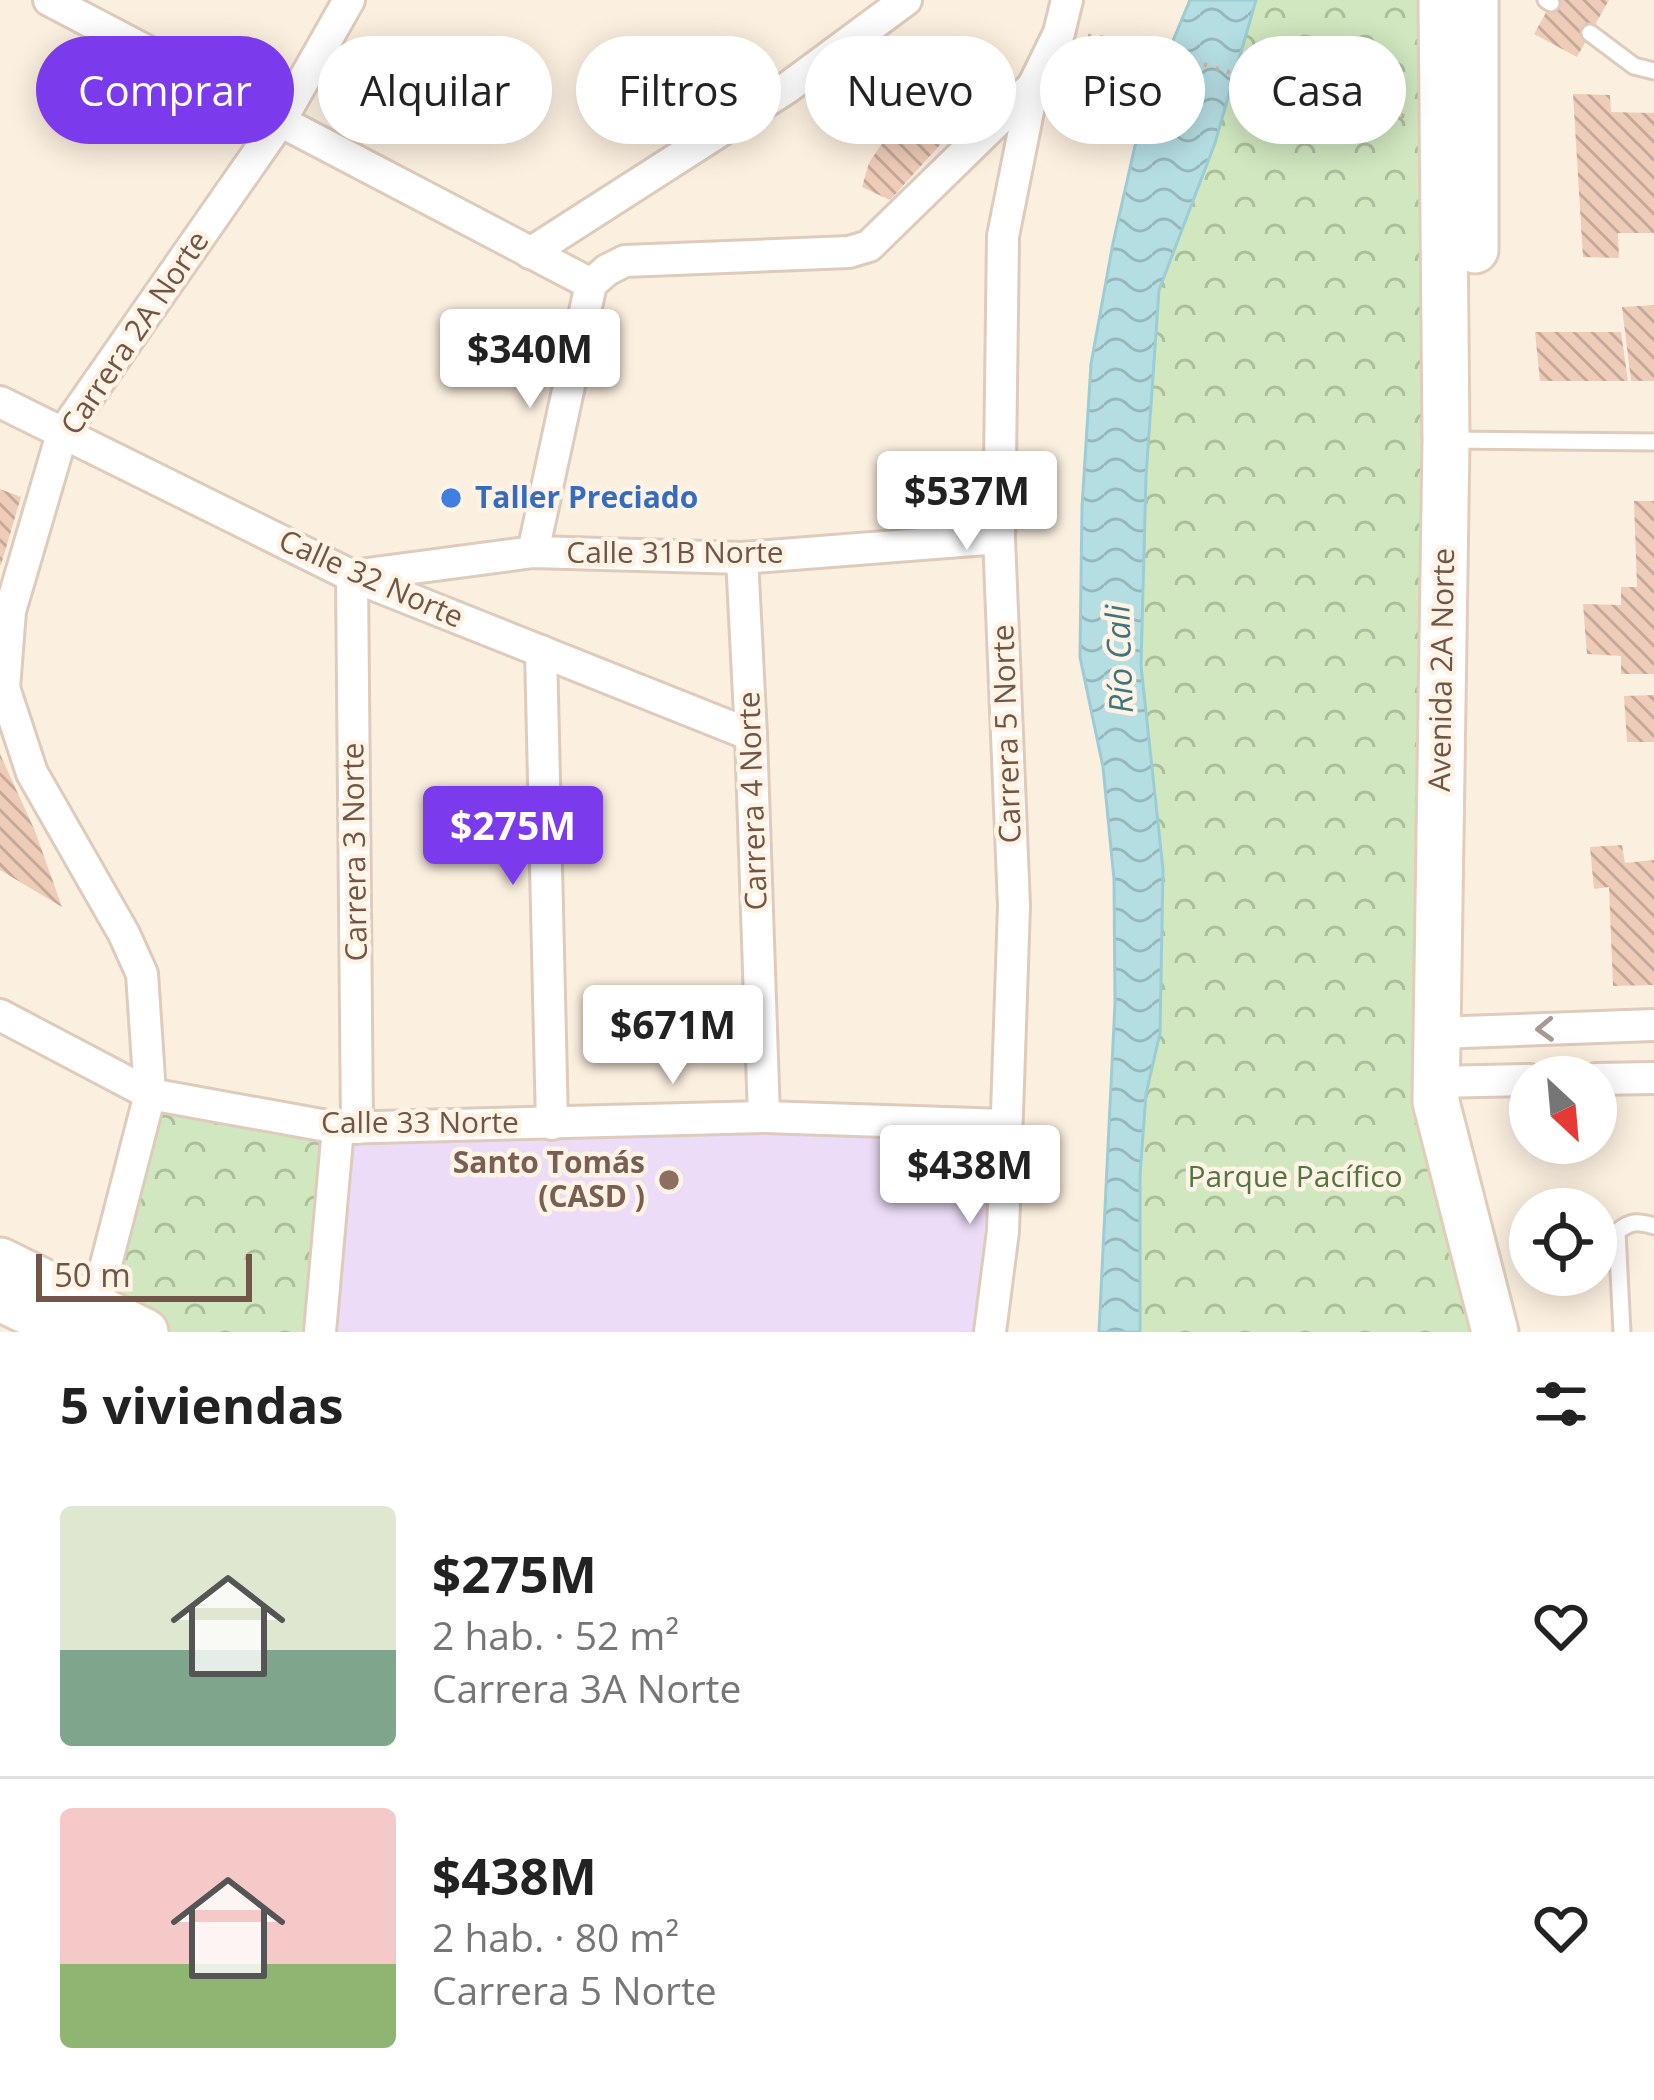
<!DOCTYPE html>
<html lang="es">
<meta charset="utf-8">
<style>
body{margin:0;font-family:"Open Sans",sans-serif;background:#f2f2f2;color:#222;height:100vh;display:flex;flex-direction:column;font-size:45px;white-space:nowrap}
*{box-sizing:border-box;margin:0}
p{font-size:39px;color:#767676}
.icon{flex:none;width:66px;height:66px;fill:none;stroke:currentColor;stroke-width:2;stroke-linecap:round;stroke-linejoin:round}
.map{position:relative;height:1332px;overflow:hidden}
.side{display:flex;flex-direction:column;background:#fff;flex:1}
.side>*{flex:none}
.banner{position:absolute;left:36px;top:36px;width:1584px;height:108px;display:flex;gap:24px}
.needle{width:78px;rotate:154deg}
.controls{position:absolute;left:1509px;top:1056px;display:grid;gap:24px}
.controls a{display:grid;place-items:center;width:108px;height:108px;border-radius:50%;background:#fff;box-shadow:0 6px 30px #0003;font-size:60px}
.scale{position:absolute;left:36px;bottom:30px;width:216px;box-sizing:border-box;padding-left:12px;border:6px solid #705548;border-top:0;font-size:33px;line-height:42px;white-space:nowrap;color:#705548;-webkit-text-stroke:9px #fef3e5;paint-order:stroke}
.price{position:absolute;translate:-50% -102px;padding:0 27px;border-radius:12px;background:#fff;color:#222;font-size:39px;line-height:78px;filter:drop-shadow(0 3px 6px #0008)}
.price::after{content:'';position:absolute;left:50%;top:72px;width:36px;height:27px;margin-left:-18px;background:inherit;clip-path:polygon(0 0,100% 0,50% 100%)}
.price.active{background:#7c3aed;color:#fff}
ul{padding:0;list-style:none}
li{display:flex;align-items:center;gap:36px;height:300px;padding:0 60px}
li+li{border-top:3px solid #e0e0e0}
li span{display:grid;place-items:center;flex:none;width:336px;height:240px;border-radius:12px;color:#555}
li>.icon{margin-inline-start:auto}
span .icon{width:144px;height:144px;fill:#fffc;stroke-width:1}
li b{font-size:51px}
h2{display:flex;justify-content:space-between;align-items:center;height:144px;padding:0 60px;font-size:51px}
.pill{padding:0 42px;border-radius:54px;background:#fff;box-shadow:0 6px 30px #0003;font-size:42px;line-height:108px}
.pill.active{background:#7c3aed;color:#fff}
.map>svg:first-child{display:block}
</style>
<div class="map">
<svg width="1654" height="1332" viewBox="0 0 1654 1332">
<defs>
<pattern id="park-crowns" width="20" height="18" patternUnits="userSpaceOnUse" patternTransform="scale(3)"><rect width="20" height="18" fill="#d0e7bf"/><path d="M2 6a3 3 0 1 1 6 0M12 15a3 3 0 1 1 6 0" fill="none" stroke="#adbe9d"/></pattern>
<pattern id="water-waves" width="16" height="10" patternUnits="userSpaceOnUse" patternTransform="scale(3)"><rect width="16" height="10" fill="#b5dee3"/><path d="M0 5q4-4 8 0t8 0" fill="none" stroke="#98b7ba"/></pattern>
<pattern id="building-back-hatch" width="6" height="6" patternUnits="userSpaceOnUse" patternTransform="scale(3)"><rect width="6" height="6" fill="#efccb8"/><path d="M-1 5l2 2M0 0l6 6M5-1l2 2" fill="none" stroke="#c6a898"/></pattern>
</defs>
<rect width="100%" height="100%" fill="#fbefdf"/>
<!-- education -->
<path fill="#ecdcf7" d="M1006 1125 990 1332H320L338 1128Z"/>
<!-- park -->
<g fill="url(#park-crowns)">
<path d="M1256 0H1442L1436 1033 1495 1332H1140V1175L1146 1094 1160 1033 1163 869 1141 666 1146 476 1159 290 1215 143Z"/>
<path d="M150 1094 338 1128 320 1332H145L103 1282Z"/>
</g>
<!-- water -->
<path fill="url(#water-waves)" stroke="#9ccdd4" stroke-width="3" d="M1190 0H1256L1215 143 1159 290 1146 476 1141 666 1163 869 1160 1033 1146 1094 1140 1175V1332H1099L1115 1003 1114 879 1103 767 1080 657 1082 507 1091 364 1113 243 1135 146 1157 79Z"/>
<!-- building -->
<g fill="url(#building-back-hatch)">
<path d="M1553 0H1609L1577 57 1534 34Z"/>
<path d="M969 49 998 81 890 200 862 187 869 163 897 121Z"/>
<path d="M1573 94 1610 95 1611 112 1654 113V233H1618L1619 258 1583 257Z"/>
<path d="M1654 305V381H1631L1622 307Z"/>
<path d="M1535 332H1621L1628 381H1540Z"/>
<path d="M0 489 21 497 1 565H0Z"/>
<path d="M1634 501H1654V674H1621V656L1587 654 1583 604 1621 605V587H1637Z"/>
<path d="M1654 695V742H1627L1624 696Z"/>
<path d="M0 754 35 831 62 907 0 870Z"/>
<path d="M1622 845 1625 863 1654 860V985L1613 986 1609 887 1594 889 1590 847Z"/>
</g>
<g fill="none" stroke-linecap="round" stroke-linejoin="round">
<!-- service casing -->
<g stroke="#decbbc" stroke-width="21">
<g id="service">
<path d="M1546 0 1551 3"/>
<path d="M1590 33 1634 66 1654 71"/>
<path d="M1449 440 1654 442"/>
<path d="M1622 1332 1617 1232C1630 1221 1637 1221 1654 1226"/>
</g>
</g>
<!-- minor casing -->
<g stroke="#decbbc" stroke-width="36">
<g id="minor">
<path d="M49 0 591 284"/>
<path d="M530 253 787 88 906 0"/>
<path d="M0 402 352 576 751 735"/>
<path d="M533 552 591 284 607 270 625 261 849 252 869 246 1033 86"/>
<path d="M742 558 751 735 764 1117"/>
<path d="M541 651 552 1124"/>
<path d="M0 1015 150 1094 338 1128 764 1117 1006 1125"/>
<path d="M1436 1033 1654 1025"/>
<path d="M1596 1079 1654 1078"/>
<path d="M1436 1082 1530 1080"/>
<path d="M357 1128 352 576 533 552 742 558 999 538"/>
<path d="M95 1307 150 1094 142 974 124 934 32 773 4 688 10 611 62 434 281 120 349 0"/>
<path d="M320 1332 338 1128"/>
<path d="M990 1332 1003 1231 1014 906 999 538 1003 236 1033 86 1059 33 1067 0"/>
</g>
</g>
<!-- secondary casing -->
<g stroke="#e3ccba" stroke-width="51">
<g id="secondary">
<path d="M1442 0 1446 440 1436 1102 1495 1332"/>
<path d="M1475 250V0"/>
<path d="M0 1261 145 1332"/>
<path d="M0 1298 72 1332"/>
</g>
</g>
<!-- path -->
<path stroke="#d3b09c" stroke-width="4.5" stroke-dasharray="3 9" stroke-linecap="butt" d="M1088 36 1130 41 1269 85 1408 117"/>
<!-- service -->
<use href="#service" stroke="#fff" stroke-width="15"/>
<!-- minor -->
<use href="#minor" stroke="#fff" stroke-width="30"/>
<!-- secondary -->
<use href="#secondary" stroke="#fff" stroke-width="45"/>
</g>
<!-- one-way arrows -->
<defs><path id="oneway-chevron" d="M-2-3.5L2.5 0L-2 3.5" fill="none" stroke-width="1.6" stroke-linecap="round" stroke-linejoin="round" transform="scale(3)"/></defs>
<use stroke="#a99991" href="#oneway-chevron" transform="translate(1545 1029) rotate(178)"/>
<!-- markers -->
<circle fill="#3f7fe0" stroke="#fef3e5" stroke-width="4.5" cx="451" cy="498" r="12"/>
<circle fill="#8d6e63" stroke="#fef3e5" stroke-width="4.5" cx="669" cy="1180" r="12"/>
<g text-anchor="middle" stroke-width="9" stroke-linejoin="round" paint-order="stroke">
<!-- street labels -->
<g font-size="30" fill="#705548" stroke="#fef3e5">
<text transform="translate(135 333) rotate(-56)" y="10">Carrera 2A Norte</text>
<text x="675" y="563">Calle 31B Norte</text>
<text transform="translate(371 579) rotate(24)" y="10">Calle 32 Norte</text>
<text transform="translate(1442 670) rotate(-89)" y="10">Avenida 2A Norte</text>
<text transform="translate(1007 734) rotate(-92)" y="10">Carrera 5 Norte</text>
<text transform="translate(753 801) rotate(-92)" y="10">Carrera 4 Norte</text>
<text transform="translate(355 852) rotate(-91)" y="10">Carrera 3 Norte</text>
<text x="420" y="1133">Calle 33 Norte</text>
</g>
<!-- shop labels -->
<g font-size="30" font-weight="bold" fill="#366cbe" stroke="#fef3e5" text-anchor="start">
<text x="475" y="508">Taller Preciado</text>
</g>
<!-- education labels -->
<g font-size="30" font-weight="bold" fill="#785e54" stroke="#fef3e5" text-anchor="end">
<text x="645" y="1173">Santo Tomás<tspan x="645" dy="34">(CASD )</tspan></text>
</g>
<!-- park labels -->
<g font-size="30" fill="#527641" stroke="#fef3e5">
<text x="1295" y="1187">Parque Pacífico</text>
</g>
<!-- water labels -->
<g font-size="33" font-style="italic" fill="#40747c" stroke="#fef3e5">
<text transform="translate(1119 659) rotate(-92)" y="12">Río Cali</text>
</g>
</g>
</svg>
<div class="controls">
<a><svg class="needle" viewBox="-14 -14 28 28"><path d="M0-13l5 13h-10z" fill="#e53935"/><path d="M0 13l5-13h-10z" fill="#767676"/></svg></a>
<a><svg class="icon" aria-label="locate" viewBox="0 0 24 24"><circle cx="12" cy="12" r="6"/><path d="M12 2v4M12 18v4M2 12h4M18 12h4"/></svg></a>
</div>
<div class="scale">50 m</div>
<b class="price" style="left:530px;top:411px">$340M</b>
<b class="price" style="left:967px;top:553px">$537M</b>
<b class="price active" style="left:513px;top:888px">$275M</b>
<b class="price" style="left:673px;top:1087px">$671M</b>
<b class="price" style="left:970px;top:1227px">$438M</b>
<div class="banner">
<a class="pill active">Comprar</a>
<a class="pill">Alquilar</a>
<a class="pill">Filtros</a>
<a class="pill">Nuevo</a>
<a class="pill">Piso</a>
<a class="pill">Casa</a>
</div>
</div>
<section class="side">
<h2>5 viviendas<svg class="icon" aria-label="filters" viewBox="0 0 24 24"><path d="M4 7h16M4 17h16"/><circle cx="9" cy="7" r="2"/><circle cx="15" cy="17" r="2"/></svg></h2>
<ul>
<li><span style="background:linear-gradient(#dfe7d0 60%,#7fa58c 0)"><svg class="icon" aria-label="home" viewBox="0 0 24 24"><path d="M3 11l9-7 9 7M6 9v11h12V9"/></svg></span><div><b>$275M</b><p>2 hab. · 52 m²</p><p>Carrera 3A Norte</p></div><svg class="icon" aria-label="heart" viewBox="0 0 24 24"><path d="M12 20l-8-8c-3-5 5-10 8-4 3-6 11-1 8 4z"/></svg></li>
<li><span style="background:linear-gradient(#f6c9c9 65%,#8fb573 0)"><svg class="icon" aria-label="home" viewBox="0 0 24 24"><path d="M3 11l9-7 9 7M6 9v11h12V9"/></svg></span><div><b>$438M</b><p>2 hab. · 80 m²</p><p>Carrera 5 Norte</p></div><svg class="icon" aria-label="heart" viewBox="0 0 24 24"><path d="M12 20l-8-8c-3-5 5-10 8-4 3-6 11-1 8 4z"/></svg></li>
</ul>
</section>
